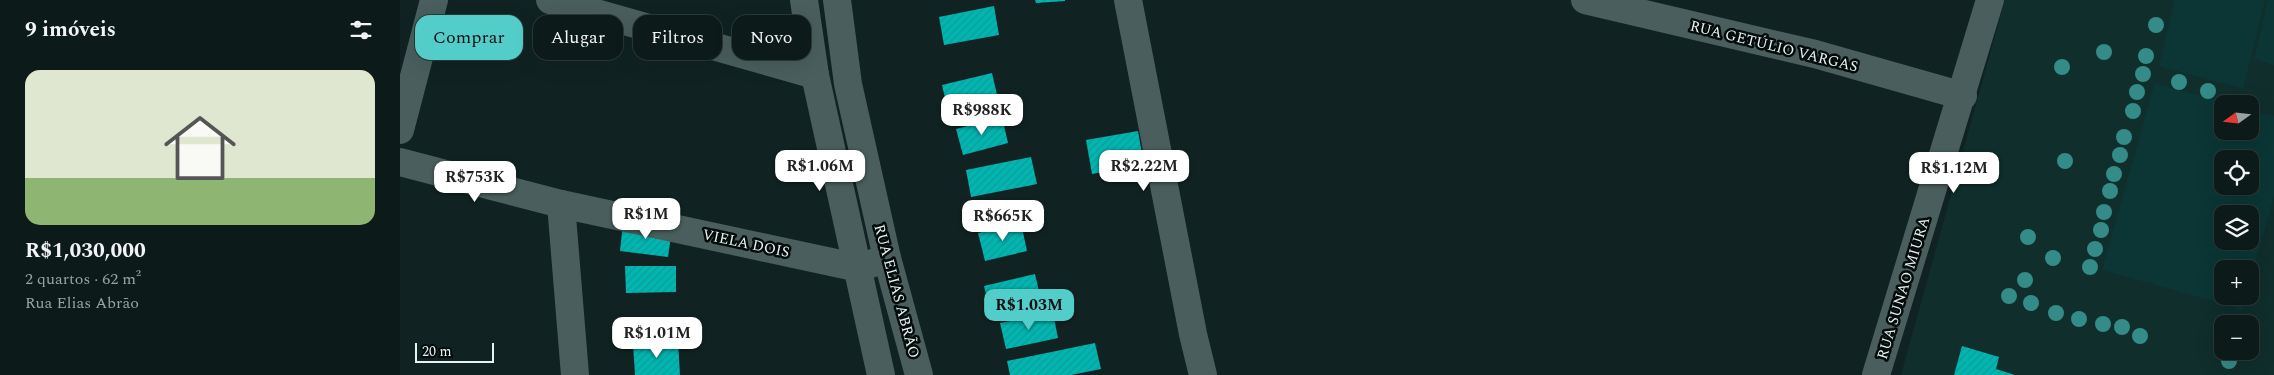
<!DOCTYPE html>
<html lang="pt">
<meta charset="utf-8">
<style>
body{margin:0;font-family:Spectral,serif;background:#1a2727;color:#f1f3f6;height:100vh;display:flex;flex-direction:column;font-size:19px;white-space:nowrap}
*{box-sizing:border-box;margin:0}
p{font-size:16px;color:#9aa1a2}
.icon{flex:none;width:28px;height:28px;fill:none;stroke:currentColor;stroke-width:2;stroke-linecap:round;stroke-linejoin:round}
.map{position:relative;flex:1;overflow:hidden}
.drawer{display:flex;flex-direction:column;background:#0c1a1a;width:400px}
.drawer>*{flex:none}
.top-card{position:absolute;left:15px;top:15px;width:475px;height:45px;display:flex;gap:10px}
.needle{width:32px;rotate:255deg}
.tools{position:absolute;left:1814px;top:95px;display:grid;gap:10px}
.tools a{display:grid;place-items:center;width:45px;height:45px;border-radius:10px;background:#0c1a1a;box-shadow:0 5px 20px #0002,0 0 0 1px #2c3839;font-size:25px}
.scale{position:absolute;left:15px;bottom:12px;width:79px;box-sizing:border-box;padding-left:5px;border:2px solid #e7f3f2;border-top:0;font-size:14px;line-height:18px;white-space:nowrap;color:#e7f3f2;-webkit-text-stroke:4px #040b0b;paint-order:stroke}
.price{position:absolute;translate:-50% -42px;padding:0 11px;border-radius:10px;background:#fff;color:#222;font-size:16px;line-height:32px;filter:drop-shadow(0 1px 2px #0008)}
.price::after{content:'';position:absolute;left:50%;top:30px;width:15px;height:11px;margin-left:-8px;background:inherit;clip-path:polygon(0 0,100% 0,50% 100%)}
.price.active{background:#53cdc9;color:#111}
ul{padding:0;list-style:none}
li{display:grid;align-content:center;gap:10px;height:265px;padding:0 25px}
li+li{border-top:1px solid #2c3839}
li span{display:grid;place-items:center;height:155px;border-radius:15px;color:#555}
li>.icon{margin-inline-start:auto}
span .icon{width:90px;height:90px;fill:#fffc;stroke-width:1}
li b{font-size:21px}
h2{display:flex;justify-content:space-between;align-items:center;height:60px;padding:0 25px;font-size:21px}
.tag{padding:0 18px;border-radius:15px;background:#0c1a1a;box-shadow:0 5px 20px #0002,0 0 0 1px #2c3839;font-size:18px;line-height:45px}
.tag.active{background:#53cdc9;color:#111}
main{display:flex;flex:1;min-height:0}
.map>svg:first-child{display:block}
</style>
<main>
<section class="drawer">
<h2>9 imóveis<svg class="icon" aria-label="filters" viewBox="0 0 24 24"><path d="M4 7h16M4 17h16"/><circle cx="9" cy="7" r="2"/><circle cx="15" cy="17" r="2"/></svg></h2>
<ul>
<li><span style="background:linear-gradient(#dfe7d0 70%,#8fb573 0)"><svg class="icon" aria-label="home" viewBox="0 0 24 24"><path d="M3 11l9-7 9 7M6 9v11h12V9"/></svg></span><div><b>R$1,030,000</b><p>2 quartos · 62 m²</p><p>Rua Elias Abrão</p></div></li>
</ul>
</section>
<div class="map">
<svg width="1874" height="375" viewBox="0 0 1874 375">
<defs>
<pattern id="building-hatch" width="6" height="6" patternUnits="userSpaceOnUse" patternTransform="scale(1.25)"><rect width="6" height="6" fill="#00b6b1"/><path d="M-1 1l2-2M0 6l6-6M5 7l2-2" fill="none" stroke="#119b97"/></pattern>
</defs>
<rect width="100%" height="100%" fill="#102322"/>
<!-- built -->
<path fill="#102e2c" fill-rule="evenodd" d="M1605 0H1874V375H1501ZM1822 104H1850V131H1822ZM1822 159H1850V186H1822ZM1822 214H1850V241H1822ZM1822 269H1850V296H1822ZM1822 324H1850V351H1822Z"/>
<!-- park -->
<g fill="#0b3635" fill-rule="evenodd">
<path d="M1775 0H1865L1843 89 1759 66Z"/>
<path d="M1868 0H1874V65L1854 59Z"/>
<path d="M1755 83 1829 104H1822V131H1850V110L1874 116V196L1850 280V269H1822V296H1845L1842 309 1702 270ZM1822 159H1850V186H1822ZM1822 214H1850V241H1822Z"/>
</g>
<!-- building -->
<g fill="url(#building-hatch)">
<path d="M635 0H665V1L636 3Z"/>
<path d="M594 6 599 35 544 45 539 17Z"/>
<path d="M592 73 598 99 548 111 542 85Z"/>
<path d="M602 117 608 143 563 155 556 129Z"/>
<path d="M738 131 744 165 692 174 686 140Z"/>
<path d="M631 157 637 184 571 197 566 170Z"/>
<path d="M223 223 272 229 268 257 220 251Z"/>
<path d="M621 223 627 251 585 261 578 233Z"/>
<path d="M225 266H276V292L226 293Z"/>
<path d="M635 274 642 304 591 315 584 286Z"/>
<path d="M653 313 658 338 606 349 600 323Z"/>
<path d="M278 341 280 375H235L233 344Z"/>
<path d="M695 343 701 369 671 375H610L607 361Z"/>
<path d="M1562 346 1599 357 1596 369 1615 375H1554Z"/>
</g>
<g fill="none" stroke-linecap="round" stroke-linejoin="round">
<!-- minor -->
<g stroke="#4a5f5d" stroke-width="28">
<path d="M150 0 415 75"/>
<path d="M404 0 415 75 481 375"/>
<path d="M437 0 448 84 487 258 519 375"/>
<path d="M728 0 793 334 803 375"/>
<path d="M1185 0 1415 54 1563 96"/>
<path d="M0 130 34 0"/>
<path d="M0 162 161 204 459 268 487 258"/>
<path d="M161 204 175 375"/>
<path d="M1476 375 1590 0"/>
</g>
</g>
<!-- trees -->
<g fill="#348b88">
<circle cx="1756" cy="25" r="8"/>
<circle cx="1704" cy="52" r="8"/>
<circle cx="1746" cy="56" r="8"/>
<circle cx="1662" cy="67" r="8"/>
<circle cx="1743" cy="74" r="8"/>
<circle cx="1779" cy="82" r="8"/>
<circle cx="1808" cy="91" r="8"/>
<circle cx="1737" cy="92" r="8"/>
<circle cx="1733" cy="111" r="8"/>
<circle cx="1724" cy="137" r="8"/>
<circle cx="1720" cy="155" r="8"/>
<circle cx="1665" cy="161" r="8"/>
<circle cx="1714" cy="174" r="8"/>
<circle cx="1710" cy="191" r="8"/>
<circle cx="1704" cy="212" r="8"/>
<circle cx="1701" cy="230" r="8"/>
<circle cx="1628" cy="237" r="8"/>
<circle cx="1695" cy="249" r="8"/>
<circle cx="1653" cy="258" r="8"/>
<circle cx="1690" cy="267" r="8"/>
<circle cx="1625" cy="280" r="8"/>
<circle cx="1609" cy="296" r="8"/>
<circle cx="1631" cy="303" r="8"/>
<circle cx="1656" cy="313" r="8"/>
<circle cx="1679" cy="319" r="8"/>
<circle cx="1703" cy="324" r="8"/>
<circle cx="1722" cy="327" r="8"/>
<circle cx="1740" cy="336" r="8"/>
<circle cx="1829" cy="361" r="8"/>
</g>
<g text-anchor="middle" stroke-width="5" stroke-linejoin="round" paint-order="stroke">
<!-- street labels -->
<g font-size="15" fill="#e7f3f2" stroke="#040b0b">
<text transform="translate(1374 46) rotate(14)" y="5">RUA GETÚLIO VARGAS</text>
<text transform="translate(346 243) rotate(12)" y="5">VIELA DOIS</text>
<text transform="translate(1503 288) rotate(-73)" y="5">RUA SUNAO MIURA</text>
<text transform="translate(497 291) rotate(75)" y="5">RUA ELIAS ABRÃO</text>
</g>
</g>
</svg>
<div class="tools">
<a><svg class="needle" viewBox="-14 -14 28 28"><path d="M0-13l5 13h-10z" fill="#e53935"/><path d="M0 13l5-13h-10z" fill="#9aa1a2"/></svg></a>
<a><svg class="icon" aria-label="locate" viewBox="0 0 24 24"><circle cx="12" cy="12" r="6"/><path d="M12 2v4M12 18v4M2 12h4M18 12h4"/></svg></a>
<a><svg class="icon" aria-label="layers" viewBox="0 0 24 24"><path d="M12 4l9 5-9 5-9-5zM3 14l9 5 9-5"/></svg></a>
<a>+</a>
<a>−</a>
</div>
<div class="scale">20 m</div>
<b class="price" style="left:582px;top:136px">R$988K</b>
<b class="price" style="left:420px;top:192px">R$1.06M</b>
<b class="price" style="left:744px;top:192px">R$2.22M</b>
<b class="price" style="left:1554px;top:194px">R$1.12M</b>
<b class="price" style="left:75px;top:203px">R$753K</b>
<b class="price" style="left:246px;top:240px">R$1M</b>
<b class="price" style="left:603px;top:242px">R$665K</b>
<b class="price active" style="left:629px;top:331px">R$1.03M</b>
<b class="price" style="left:257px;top:359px">R$1.01M</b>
<div class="top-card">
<a class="tag active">Comprar</a>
<a class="tag">Alugar</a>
<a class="tag">Filtros</a>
<a class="tag">Novo</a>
</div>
</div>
</main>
